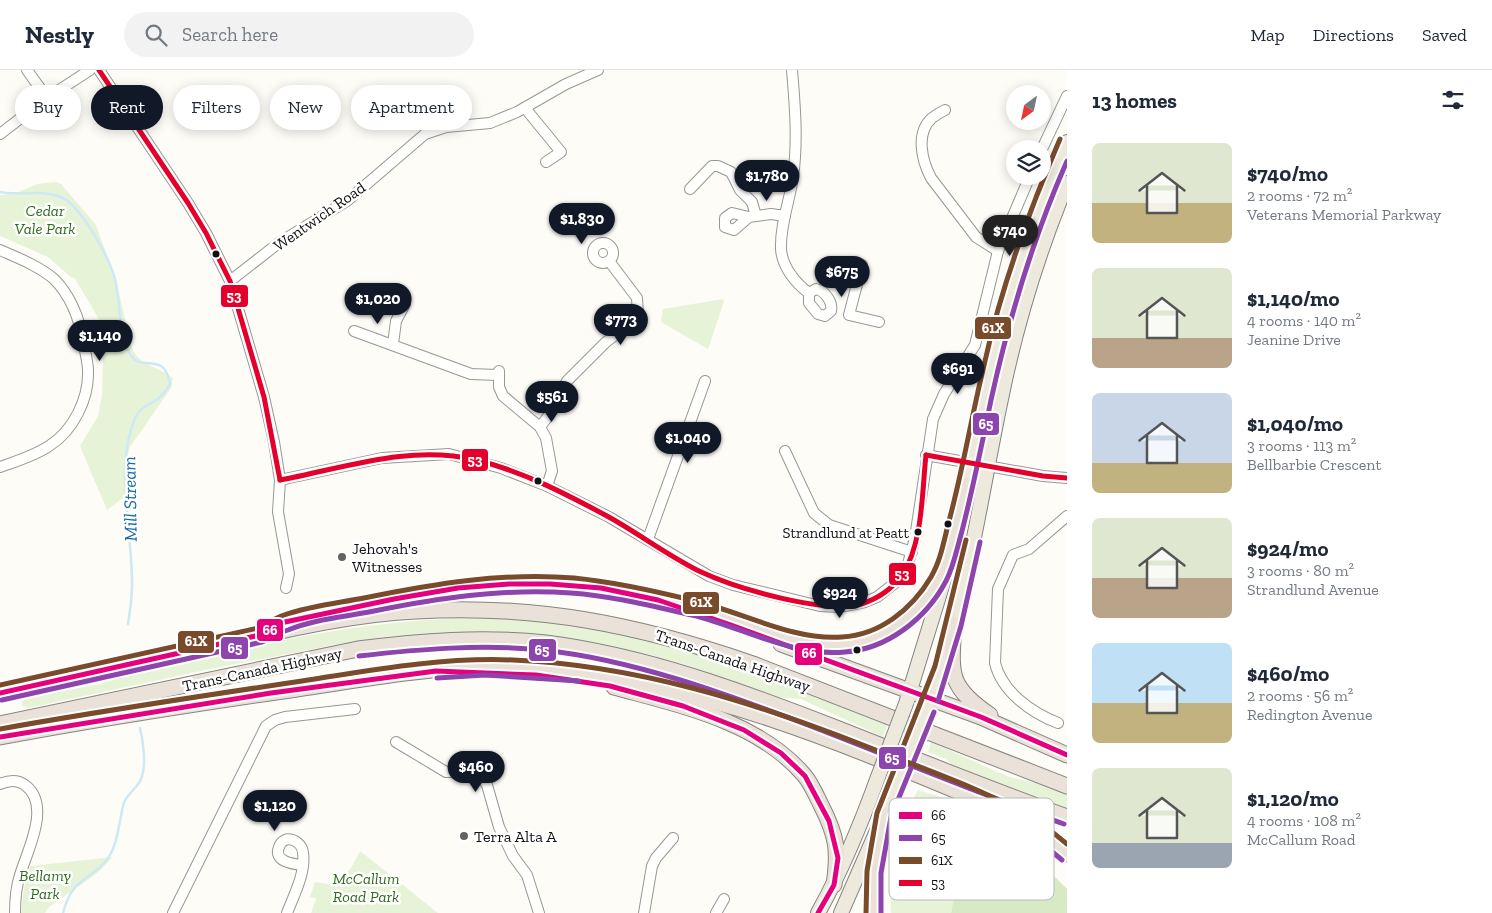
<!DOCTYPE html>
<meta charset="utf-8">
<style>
body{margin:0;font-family:"Zilla Slab",serif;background:#f2f2f3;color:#1f2937;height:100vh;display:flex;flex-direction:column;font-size:19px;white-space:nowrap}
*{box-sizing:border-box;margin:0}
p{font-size:16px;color:#747a83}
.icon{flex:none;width:28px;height:28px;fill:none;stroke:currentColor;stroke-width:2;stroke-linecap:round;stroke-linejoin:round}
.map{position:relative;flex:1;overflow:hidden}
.details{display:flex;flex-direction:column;background:#fff;width:425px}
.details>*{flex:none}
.guide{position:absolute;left:15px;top:15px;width:475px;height:45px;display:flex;gap:10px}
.needle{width:32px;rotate:213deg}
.controls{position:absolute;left:1006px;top:15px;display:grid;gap:10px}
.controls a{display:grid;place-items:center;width:45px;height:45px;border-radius:50%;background:#fff;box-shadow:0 2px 12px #0003;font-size:25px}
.price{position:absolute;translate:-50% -42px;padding:0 11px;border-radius:18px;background:#111827;color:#fff;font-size:16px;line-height:32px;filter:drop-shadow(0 1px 2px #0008)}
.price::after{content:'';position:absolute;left:50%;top:30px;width:15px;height:11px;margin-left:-8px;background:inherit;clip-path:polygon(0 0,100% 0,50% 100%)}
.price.on{background:#222;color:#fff}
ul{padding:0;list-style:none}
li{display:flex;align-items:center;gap:15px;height:125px;padding:0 25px}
li span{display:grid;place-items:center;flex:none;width:140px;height:100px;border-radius:8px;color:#555}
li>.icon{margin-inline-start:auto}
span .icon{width:60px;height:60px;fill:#fffc;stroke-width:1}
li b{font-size:21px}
h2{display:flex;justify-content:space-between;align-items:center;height:60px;padding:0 25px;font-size:21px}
.pill{padding:0 18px;border-radius:22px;background:#fff;box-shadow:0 2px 12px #0003;font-size:18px;line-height:45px}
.pill.on{background:#111827;color:#fff}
header{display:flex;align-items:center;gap:30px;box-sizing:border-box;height:70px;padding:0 25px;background:#fff;border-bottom:1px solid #e0e1e3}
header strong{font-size:24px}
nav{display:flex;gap:28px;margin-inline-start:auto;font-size:18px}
.search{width:350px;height:45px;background:#f2f2f3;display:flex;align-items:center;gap:12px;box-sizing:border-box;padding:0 18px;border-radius:28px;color:#747a83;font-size:19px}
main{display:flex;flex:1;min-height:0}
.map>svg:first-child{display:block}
</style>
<header>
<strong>Nestly</strong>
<div class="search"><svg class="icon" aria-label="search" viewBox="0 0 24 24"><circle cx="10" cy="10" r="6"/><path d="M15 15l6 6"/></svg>Search here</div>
<nav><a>Map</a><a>Directions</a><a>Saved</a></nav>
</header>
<main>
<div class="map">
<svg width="1067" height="843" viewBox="0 0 1067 843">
<rect width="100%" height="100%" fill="#fdfcf7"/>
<!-- green -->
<g fill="#e7f3d7">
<path d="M55 112 61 114 96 155 116 210 132 279C141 296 159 297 173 308L171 318 130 377C125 391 127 406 133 420L107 440 80 376 98 346 102 325 103 286 100 251 74 207 72 208 48 187 0 166V125C15 125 22 120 35 115 40 113 48 113 55 112Z"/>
<path d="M723 229 724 231 708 279 661 252 663 239Z"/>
<path d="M494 548C521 550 550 550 577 555 685 574 786 613 888 654L883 667 801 629 776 627 687 595 651 585 566 568 523 564 467 562 402 566 339 574 210 599 28 638 22 636V631L27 627 101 614 113 607 129 603C249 577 370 546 494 548Z"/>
<path d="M931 672 1009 707 1036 713 1067 725V739L953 696 946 689 928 682Z"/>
<path d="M918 720 948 729 1007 754 1040 792 1003 798 954 826 951 843H891L890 817 895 763Z"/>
<path d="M360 781 438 843H311L316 829 310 827 315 812 334 815 351 798Z"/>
<path d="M113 787 96 804 49 837 45 843H21L24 818 30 796Z"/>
</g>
<!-- forest -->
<path fill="#d8eac5" d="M1040 792 1067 819V843H951L954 826 1003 798Z"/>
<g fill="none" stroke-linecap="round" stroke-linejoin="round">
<!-- stream -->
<g stroke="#cde8f7" stroke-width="2.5">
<path d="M0 122C20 126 41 119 61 127 81 136 109 187 115 209 121 232 117 261 130 284 141 304 164 279 170 314 167 319 163 325 158 329 149 335 140 337 135 348 114 396 133 465 132 516 132 528 130 542 128 554"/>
<path d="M63 843C73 803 95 811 110 785 119 770 119 749 124 733 127 724 136 719 140 711 147 698 143 672 140 658"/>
</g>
<!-- minor casing -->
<g stroke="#979795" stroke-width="12">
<g id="minor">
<path d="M27 0 47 28"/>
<path d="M99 0 188 133 206 163 230 211 264 327 274 372 280 410 278 442 289 504 286 518"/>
<path d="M792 0C795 35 798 72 793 107 790 130 780 155 781 179 782 196 795 213 809 223"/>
<path d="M525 38 561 82 546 92"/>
<path d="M945 40C941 42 936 45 932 48 915 63 922 91 931 108L976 167 998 181"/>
<path d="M0 64 47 28 90 0"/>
<path d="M1042 79 1067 26"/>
<path d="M690 119 712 96H718L731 102 740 120 752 132 756 146"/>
<path d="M749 147 734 160 725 157V148L732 143 749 147 771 144 785 146"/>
<circle cx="603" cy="183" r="10"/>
<path d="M0 180C18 188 39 196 54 209 71 226 80 251 84 274 85 283 88 292 88 301 89 329 73 361 49 376 34 386 17 391 0 397"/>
<path d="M862 195 849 245 879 252"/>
<path d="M230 211 280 172 347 131 425 64 446 57 490 53 517 42 566 14 598 0"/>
<path d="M816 219C825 221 833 232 831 241L825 246 818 244 809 233V223Z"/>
<path d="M354 261 471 304 498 305"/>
<path d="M393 274 396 251 405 234"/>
<path d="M499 301V317L503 326 540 357 546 368 552 401 547 416"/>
<path d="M540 357 549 345 567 311 606 272 634 251 638 244 637 228 609 191"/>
<path d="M785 381 814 443 829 455 912 482"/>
<path d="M926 385 1043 406 1067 408"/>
<path d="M280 410 382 388 449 384 501 398 547 416 609 447 709 506 733 515 820 536 839 537 865 532 877 527 895 513 908 494 915 468 933 349 944 324 975 275 998 181 1030 106"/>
<path d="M648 469 705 311"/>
<path d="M1058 653C1032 643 1002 622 995 593L998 519 1013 485 1029 479 1067 446"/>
<path d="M396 672 446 702H473L481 706 487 715 499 757 513 786 527 805 539 843"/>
<path d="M0 714C9 710 17 709 25 715 52 735 27 781 20 805 16 817 15 830 15 843"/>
<path d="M173 843 266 656 275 650 285 647 355 639"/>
<path d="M287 843C294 825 306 802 303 783 302 770 284 763 279 777 273 791 292 794 302 795"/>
<path d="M644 843 652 796 656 788 673 768"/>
<path d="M716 843 724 829"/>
</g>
</g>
<!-- major casing -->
<g stroke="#858482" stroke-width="16">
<g id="major">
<path d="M965 426C977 377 984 326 995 276 1012 206 1037 137 1067 72"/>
<path d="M907 630 947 500"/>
<path d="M927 638C966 540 979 433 1001 329 1016 255 1038 183 1067 113"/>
<path d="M818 843C842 800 861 754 878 707"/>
<path d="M841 843 897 715"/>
</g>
</g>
<!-- highway casing -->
<g stroke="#858482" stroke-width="17">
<g id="highway">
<path d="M332 542C422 523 509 505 602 518 643 524 686 535 727 546 751 552 774 564 799 570 855 584 912 561 939 509 953 480 959 446 968 415"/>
<path d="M954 554C951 603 947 616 990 645"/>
<path d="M781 574 981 647 1067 685"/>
<path d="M614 617C679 635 758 651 804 705 811 713 816 725 821 735 837 766 839 781 834 815"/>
<path d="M0 623C74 607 148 590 222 574 286 560 351 544 416 541 538 534 639 555 753 594L1067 716"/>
<path d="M0 654 358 579C420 571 483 566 546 573 646 586 738 620 831 656 910 687 988 719 1067 747"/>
<path d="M0 667C96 649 193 634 290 620 353 611 421 598 484 597 511 596 540 599 567 602 718 618 858 680 998 738L1035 758 1067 784"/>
<path d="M873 843 874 802 884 745"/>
</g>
</g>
<!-- minor -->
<use href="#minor" stroke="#fffffe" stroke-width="10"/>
<!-- major -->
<use href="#major" stroke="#ede9dc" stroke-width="14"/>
<!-- highway -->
<use href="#highway" stroke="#eae1d8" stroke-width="15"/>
<!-- major-bridge casing -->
<g stroke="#858482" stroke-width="16" stroke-linecap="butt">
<g id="major-bridge">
<path d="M878 707 907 631"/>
<path d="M897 715 927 639"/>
</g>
</g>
<!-- major-bridge -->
<use href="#major-bridge" stroke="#ede9dc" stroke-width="14"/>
<!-- bus-1 casing -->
<g stroke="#fff" stroke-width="9">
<g id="bus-1">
<path d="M0 623 260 565 285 552 394 529 458 518 509 514H550L601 518 658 530 731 555 981 647 1067 685"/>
<path d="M0 667 271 623 436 601 536 605 610 616 683 636 744 660 781 683 805 706 829 751 838 788 834 815 818 843"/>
</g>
</g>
<!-- bus-2 casing -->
<g stroke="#fff" stroke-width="9">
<g id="bus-2">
<path d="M359 586C420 579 482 574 543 580 634 590 723 623 808 655 893 688 978 723 1064 754"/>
<path d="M437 608 485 605 579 611"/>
<path d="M2 630 262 572C271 568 279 563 288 560 315 549 345 547 374 541 438 528 505 518 571 523 612 526 652 536 692 545 742 557 792 587 845 582 887 579 926 549 946 511 954 496 957 478 962 461 973 418 982 374 991 330 1009 248 1033 168 1067 91"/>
<path d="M938 631 961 556 980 472"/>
<path d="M1001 748 1031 764 1062 790"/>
<path d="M881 843V803L891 747 934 642"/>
</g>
</g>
<!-- bus-3 casing -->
<g stroke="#fff" stroke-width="9">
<g id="bus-3">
<path d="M0 615 258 558C266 554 275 548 284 545 310 536 338 533 364 528 433 514 503 502 574 508 615 512 655 521 695 531 742 542 794 571 842 567 880 565 912 539 931 507 941 490 944 470 949 451 963 399 972 344 985 291 1002 214 1029 141 1060 69"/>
<path d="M0 659C100 641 201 626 302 611 372 600 442 587 513 590 636 595 754 632 868 677 924 699 984 719 1036 750 1047 757 1057 766 1067 774"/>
<path d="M866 843 867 801 877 743 935 596 966 470"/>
</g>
</g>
<!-- bus-4 casing -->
<g stroke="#fff" stroke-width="9">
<g id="bus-4">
<path d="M99 0 188 133 206 163 230 211 264 327 280 410"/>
<path d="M926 385 1043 406 1067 408"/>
<path d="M280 410C344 398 410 374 476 390 522 401 566 424 607 446 638 463 667 485 699 501 735 518 822 544 861 534 877 529 892 519 902 505 923 474 922 421 926 385"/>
</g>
</g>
<!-- bus-1 -->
<use href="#bus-1" stroke="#e5007d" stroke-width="5"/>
<!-- bus-2 -->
<use href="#bus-2" stroke="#8e44ad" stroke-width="5"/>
<!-- bus-3 -->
<use href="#bus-3" stroke="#7a4b2a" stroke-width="5"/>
<!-- bus-4 -->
<use href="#bus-4" stroke="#e4002b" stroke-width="5"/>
</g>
<!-- markers -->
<g fill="#111" stroke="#fff" stroke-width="2">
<circle cx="216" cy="184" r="4.5"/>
<circle cx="538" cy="411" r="4.5"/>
<circle cx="948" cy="454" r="4.5"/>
<circle cx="918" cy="462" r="4.5"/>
<circle cx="857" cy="580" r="4.5"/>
</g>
<g fill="#646362" stroke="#fff" stroke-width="2">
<circle cx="342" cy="487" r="5"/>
<circle cx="464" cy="766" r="5"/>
</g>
<g text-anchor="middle" stroke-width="5" stroke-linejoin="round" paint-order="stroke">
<!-- bus labels -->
<g font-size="15" fill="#111" stroke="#fff" text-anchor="end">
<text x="909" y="468">Strandlund at Peatt</text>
</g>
<!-- park labels -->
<g font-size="16" font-style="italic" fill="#2f6b1f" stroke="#fff">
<text x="45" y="146">Cedar<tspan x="45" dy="18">Vale Park</tspan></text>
<text x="45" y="811">Bellamy<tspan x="45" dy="18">Park</tspan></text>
<text x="366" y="814">McCallum<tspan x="366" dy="18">Road Park</tspan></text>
</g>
<!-- street labels -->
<g font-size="16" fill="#111" stroke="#fff">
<text transform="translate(319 146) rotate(-35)" y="6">Wentwich Road</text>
<text transform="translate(733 590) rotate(19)" y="6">Trans-Canada Highway</text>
<text transform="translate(262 599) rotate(-12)" y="6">Trans-Canada Highway</text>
</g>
<!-- poi labels -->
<g font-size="16" fill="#111" stroke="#fff" text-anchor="start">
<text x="352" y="484">Jehovah's<tspan x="352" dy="18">Witnesses</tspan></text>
<text x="474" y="772">Terra Alta A</text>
</g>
<!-- water labels -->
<g font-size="18" font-style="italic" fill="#1768a6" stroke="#fff">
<text transform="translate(130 429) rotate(-91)" y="6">Mill Stream</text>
</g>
</g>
<!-- legend -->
<rect x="889" y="728" width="165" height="102" rx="8" fill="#fff" stroke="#b8b8b8" stroke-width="1"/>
<rect x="899" y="742" width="23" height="7" fill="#e5007d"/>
<rect x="899" y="765" width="23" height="6" fill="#8e44ad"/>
<rect x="899" y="787" width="23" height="7" fill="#7a4b2a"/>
<rect x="899" y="810" width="23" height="6" fill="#e4002b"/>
<g font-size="14" fill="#111">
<text x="931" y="750">66</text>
<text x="931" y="773">65</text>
<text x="931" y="795">61X</text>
<text x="931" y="818">53</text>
</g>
<g stroke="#fff" stroke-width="2">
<rect x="220" y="214" width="29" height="24" rx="5" fill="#e4002b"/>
<rect x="974" y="246" width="38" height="24" rx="5" fill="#7a4b2a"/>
<rect x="972" y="342" width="28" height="24" rx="5" fill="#8e44ad"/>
<rect x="461" y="378" width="28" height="24" rx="5" fill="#e4002b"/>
<rect x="888" y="492" width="29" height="24" rx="5" fill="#e4002b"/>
<rect x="682" y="521" width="38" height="24" rx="5" fill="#7a4b2a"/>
<rect x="256" y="548" width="28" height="24" rx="5" fill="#e5007d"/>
<rect x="177" y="560" width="38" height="24" rx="5" fill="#7a4b2a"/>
<rect x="220" y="566" width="29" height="24" rx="5" fill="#8e44ad"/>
<rect x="528" y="568" width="29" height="24" rx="5" fill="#8e44ad"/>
<rect x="794" y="572" width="29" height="24" rx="5" fill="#e5007d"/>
<rect x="878" y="676" width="29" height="24" rx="5" fill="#8e44ad"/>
</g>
<g font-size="14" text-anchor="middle" font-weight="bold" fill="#fff">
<text x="234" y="231">53</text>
<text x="993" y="263">61X</text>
<text x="986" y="359">65</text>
<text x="475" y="395">53</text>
<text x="902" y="509">53</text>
<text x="701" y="537">61X</text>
<text x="270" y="565">66</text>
<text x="196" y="576">61X</text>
<text x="235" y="583">65</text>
<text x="542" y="585">65</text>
<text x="809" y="588">66</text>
<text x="892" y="693">65</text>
</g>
</svg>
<div class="controls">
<a><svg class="needle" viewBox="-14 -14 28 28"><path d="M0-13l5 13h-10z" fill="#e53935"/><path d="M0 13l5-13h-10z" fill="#747a83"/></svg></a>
<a><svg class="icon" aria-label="layers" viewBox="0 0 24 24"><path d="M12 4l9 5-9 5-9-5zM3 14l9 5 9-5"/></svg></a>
</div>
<b class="price" style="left:767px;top:132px">$1,780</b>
<b class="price" style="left:582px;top:175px">$1,830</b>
<b class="price on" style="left:1010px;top:187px">$740</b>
<b class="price" style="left:842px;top:228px">$675</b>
<b class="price" style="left:378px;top:255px">$1,020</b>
<b class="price" style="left:621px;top:276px">$773</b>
<b class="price" style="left:100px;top:292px">$1,140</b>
<b class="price" style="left:958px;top:325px">$691</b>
<b class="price" style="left:552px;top:353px">$561</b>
<b class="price" style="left:688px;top:394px">$1,040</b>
<b class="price" style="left:840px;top:549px">$924</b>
<b class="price" style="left:476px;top:723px">$460</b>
<b class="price" style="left:275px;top:762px">$1,120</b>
<div class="guide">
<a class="pill">Buy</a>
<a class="pill on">Rent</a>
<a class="pill">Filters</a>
<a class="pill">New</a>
<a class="pill">Apartment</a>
</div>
</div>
<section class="details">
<h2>13 homes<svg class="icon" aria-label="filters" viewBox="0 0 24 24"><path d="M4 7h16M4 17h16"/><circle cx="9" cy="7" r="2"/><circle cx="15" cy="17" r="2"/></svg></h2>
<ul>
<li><span style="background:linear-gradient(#dfe7d0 60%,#c2b280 0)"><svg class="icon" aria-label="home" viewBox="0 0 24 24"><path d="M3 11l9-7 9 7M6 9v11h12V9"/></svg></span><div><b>$740/mo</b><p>2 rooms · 72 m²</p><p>Veterans Memorial Parkway</p></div></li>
<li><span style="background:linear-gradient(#dfe7d0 70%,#b9a48a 0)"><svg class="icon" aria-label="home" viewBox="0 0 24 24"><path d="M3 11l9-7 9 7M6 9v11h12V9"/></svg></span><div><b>$1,140/mo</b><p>4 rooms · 140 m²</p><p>Jeanine Drive</p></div></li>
<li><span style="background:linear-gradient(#c9d6e8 70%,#c2b280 0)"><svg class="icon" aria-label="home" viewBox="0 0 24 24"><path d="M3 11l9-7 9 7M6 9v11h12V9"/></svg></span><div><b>$1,040/mo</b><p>3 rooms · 113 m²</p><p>Bellbarbie Crescent</p></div></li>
<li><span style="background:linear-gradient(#dfe7d0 60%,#b9a48a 0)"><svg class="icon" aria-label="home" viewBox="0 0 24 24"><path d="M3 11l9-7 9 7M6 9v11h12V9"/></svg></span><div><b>$924/mo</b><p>3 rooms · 80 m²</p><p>Strandlund Avenue</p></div></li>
<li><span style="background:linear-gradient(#bfe0f5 60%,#c2b280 0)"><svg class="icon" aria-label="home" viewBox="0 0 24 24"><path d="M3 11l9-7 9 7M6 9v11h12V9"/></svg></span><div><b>$460/mo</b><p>2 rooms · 56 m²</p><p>Redington Avenue</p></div></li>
<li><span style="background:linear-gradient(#dfe7d0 75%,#9aa5b1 0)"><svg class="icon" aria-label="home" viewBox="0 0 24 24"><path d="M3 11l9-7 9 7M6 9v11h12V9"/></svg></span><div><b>$1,120/mo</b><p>4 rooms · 108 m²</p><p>McCallum Road</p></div></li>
</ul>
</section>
</main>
